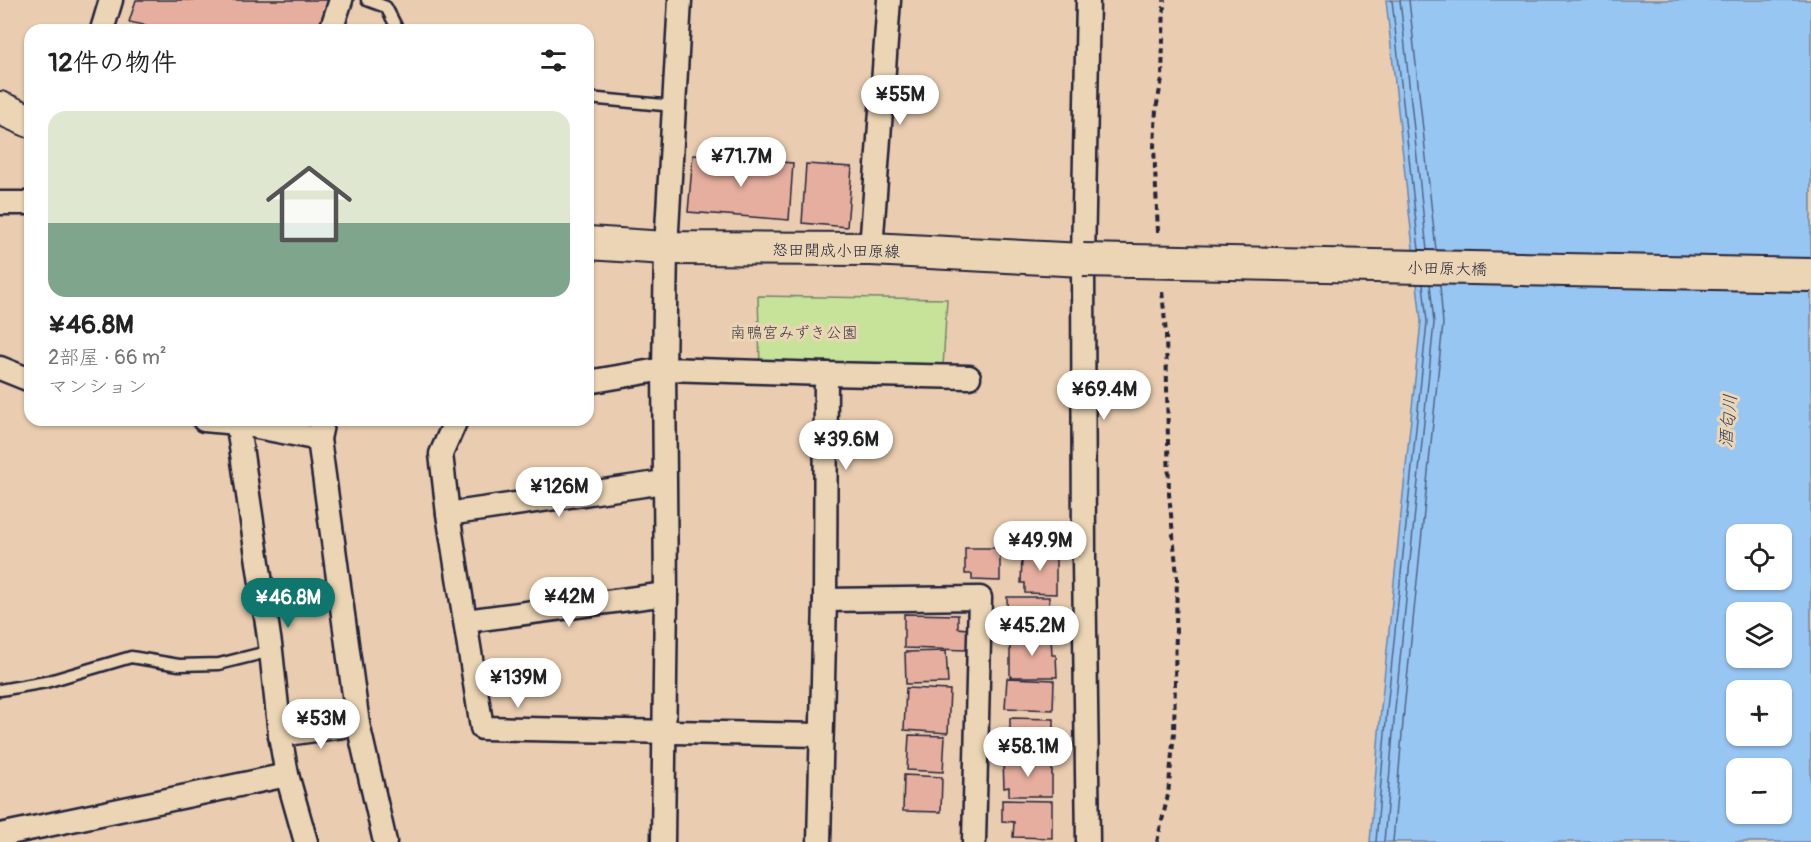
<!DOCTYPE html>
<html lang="ja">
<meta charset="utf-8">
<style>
body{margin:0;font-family:Pangolin,"Klee One",sans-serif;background:#f6f6f6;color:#222;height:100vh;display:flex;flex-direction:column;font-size:22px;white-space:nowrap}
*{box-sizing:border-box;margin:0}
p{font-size:20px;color:#767676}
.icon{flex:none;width:33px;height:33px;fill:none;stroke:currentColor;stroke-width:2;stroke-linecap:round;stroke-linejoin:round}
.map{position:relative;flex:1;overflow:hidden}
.details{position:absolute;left:24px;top:24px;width:570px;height:402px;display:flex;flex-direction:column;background:#fff;border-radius:18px;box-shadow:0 2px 4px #0004}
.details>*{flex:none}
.tools{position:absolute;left:1726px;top:524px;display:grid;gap:12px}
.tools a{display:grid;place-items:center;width:66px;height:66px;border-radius:12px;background:#fff;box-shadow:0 2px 4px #0004;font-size:30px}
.price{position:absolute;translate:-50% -51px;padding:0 14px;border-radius:21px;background:#fff;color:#222;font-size:20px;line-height:39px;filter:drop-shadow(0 2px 3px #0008)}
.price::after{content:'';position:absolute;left:50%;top:36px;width:18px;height:14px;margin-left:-9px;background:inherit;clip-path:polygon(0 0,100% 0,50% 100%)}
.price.on{background:#0f766e;color:#fff}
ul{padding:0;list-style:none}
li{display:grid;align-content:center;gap:12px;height:318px;padding:0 24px}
li span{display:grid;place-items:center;height:186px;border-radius:18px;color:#555}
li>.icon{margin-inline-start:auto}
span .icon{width:108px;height:108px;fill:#fffc;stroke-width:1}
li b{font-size:26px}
h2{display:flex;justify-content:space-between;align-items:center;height:72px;padding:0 24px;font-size:26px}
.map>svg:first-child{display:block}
</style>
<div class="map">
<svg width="1811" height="842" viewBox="0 0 1811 842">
<rect width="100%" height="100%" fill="#eacdb0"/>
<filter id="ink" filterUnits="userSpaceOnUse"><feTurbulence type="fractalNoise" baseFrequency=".0167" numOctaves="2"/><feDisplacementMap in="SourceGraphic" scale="12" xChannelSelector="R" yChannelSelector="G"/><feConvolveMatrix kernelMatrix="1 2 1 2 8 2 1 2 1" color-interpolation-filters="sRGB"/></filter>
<g filter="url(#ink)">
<!-- green -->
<path fill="#c7e39a" stroke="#74826a" stroke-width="1.5" d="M758 296 947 299 943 367H760Z"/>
<!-- water -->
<path fill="#98c6f3" stroke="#6984a9" stroke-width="1.5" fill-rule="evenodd" d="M1386 0H1811V842H1370L1381 708 1421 321ZM1737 534H1782V579H1737ZM1737 612H1782V657H1737ZM1737 690H1782V735H1737ZM1737 768H1782V813H1737Z"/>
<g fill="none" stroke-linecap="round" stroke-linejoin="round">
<!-- shore -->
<g stroke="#516485" stroke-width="1.5">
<path d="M1392 0 1419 250"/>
<path d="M1400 0 1427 250"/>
<path d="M1409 0 1436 250"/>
<path d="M1376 842 1387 709 1427 322 1423 284"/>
<path d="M1384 842 1395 709 1434 323 1430 284"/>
<path d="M1393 842 1404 710 1443 324 1440 285"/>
</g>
</g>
<!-- building -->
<g fill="#e6ae9e" stroke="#22223b" stroke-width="1.5">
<path d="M136 0H330L320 30H169L129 22Z"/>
<path d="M693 155 793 163 789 220 688 212Z"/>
<path d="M806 164 852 167 847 227 802 223Z"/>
<path d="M965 548H1000V581L972 580V574H965Z"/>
<path d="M1032 550H1056V594L1025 593V583H1021L1022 558H1032Z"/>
<path d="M1007 597H1049V614H1057V635H1008Z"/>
<path d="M904 614 958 615V628L967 629V650L904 648Z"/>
<path d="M1010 636H1051L1052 655H1056L1057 677H1010Z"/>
<path d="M946 651 948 683 906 684 905 652Z"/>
<path d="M1007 678 1054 680 1053 710 1005 708Z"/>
<path d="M906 688 950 690 948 733 904 730Z"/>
<path d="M1010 718 1054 719V757L1003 756V733H1010Z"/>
<path d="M909 735 945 736 943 772 907 770Z"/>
<path d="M1003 760H1052V796H1009V787L1004 788Z"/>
<path d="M904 775 942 777 941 812 903 811Z"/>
<path d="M1002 800 1052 801V838L1013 837 1014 822 1002 821Z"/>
</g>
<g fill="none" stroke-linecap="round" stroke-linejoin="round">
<!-- lane casing -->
<g stroke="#22223b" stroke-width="15">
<g id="lane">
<path d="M367 0 386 7 398 30"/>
<path d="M588 98 674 106"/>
<path d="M0 690 46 682 131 657 179 665 219 664 271 651"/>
</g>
</g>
<!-- street casing -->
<g stroke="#22223b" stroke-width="27">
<g id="street">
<path d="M680 0 666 248 664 369 826 374 825 600 819 842"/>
<path d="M1088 0 1083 260 1084 561 1088 842"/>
<path d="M102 30 111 0"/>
<path d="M331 30 341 0"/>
<path d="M0 203H30"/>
<path d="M871 249 889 0"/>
<path d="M0 368 30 380"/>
<path d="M826 374 969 377"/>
<path d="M588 382 664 369 666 594 663 842"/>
<path d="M204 420 237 423 319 439"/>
<path d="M237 420 271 651 280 735 287 775 306 842"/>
<path d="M323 420 319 439 358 724 385 842"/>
<path d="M456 420 441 454 448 514 482 728 821 735"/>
<path d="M448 514 664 482"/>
<path d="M825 600 980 598 974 842"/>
<path d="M466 621 666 594"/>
<path d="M280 735 358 724"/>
<path d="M0 835 287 775"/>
</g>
</g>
<!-- secondary casing -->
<g stroke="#22223b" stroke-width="36">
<g id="secondary">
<path d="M0 108 30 121"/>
<path d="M588 243 666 248 871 249 1083 260"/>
</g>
</g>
<!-- path -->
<g stroke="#22223b" stroke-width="4" stroke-dasharray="6 4.5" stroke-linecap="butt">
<path d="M1158 232 1154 147 1156 109 1162 79 1164 0"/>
<path d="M1157 842 1168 795 1174 733 1177 576 1169 494 1166 334 1162 290"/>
</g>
<!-- lane -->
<use href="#lane" stroke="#ebd5b4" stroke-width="10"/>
<!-- street -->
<use href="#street" stroke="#ebd5b4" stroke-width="22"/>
<!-- secondary -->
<use href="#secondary" stroke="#ebd5b4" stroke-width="32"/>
<!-- secondary-bridge casing -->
<g stroke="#22223b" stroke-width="36" stroke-linecap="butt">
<path id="secondary-bridge" d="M1083 260 1811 275"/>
</g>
<!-- secondary-bridge -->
<use href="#secondary-bridge" stroke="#ebd5b4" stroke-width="32"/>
</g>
</g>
<g text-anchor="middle" stroke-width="6" stroke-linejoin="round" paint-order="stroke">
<!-- street labels -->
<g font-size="16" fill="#22223b" stroke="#ebd5b4">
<text transform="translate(836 250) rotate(1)" y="6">怒田開成小田原線</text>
<text transform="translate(1447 268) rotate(1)" y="6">小田原大橋</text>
</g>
<!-- park labels -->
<g font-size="16" fill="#3b3f49" stroke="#ebd5b4">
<text x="794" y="338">南鴨宮みずき公園</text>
</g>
<!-- water labels -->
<g font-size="18" font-style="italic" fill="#3a4360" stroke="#ebd5b4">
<text transform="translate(1728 421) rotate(-85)" y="6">酒匂川</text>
</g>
</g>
</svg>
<div class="tools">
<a><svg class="icon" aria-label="locate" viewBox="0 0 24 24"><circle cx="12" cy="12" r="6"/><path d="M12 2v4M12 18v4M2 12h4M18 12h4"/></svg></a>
<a><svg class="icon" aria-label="layers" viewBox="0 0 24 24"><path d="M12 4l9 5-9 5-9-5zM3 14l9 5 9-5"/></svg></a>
<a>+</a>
<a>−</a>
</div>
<b class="price" style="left:900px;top:126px">¥55M</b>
<b class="price" style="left:741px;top:188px">¥71.7M</b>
<b class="price" style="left:1104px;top:421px">¥69.4M</b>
<b class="price" style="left:846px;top:471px">¥39.6M</b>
<b class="price" style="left:559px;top:518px">¥126M</b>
<b class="price" style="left:1040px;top:572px">¥49.9M</b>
<b class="price" style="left:569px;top:628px">¥42M</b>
<b class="price on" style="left:288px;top:629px">¥46.8M</b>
<b class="price" style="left:1032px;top:657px">¥45.2M</b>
<b class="price" style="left:518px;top:709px">¥139M</b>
<b class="price" style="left:321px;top:750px">¥53M</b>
<b class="price" style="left:1028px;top:778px">¥58.1M</b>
<section class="details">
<h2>12件の物件<svg class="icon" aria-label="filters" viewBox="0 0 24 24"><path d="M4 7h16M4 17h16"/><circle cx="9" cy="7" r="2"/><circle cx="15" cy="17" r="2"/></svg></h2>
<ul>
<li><span style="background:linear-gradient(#dfe7d0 60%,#7fa58c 0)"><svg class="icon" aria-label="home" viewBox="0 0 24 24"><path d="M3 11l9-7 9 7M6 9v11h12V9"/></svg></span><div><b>¥46.8M</b><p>2部屋 · 66 m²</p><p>マンション</p></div></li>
</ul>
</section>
</div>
